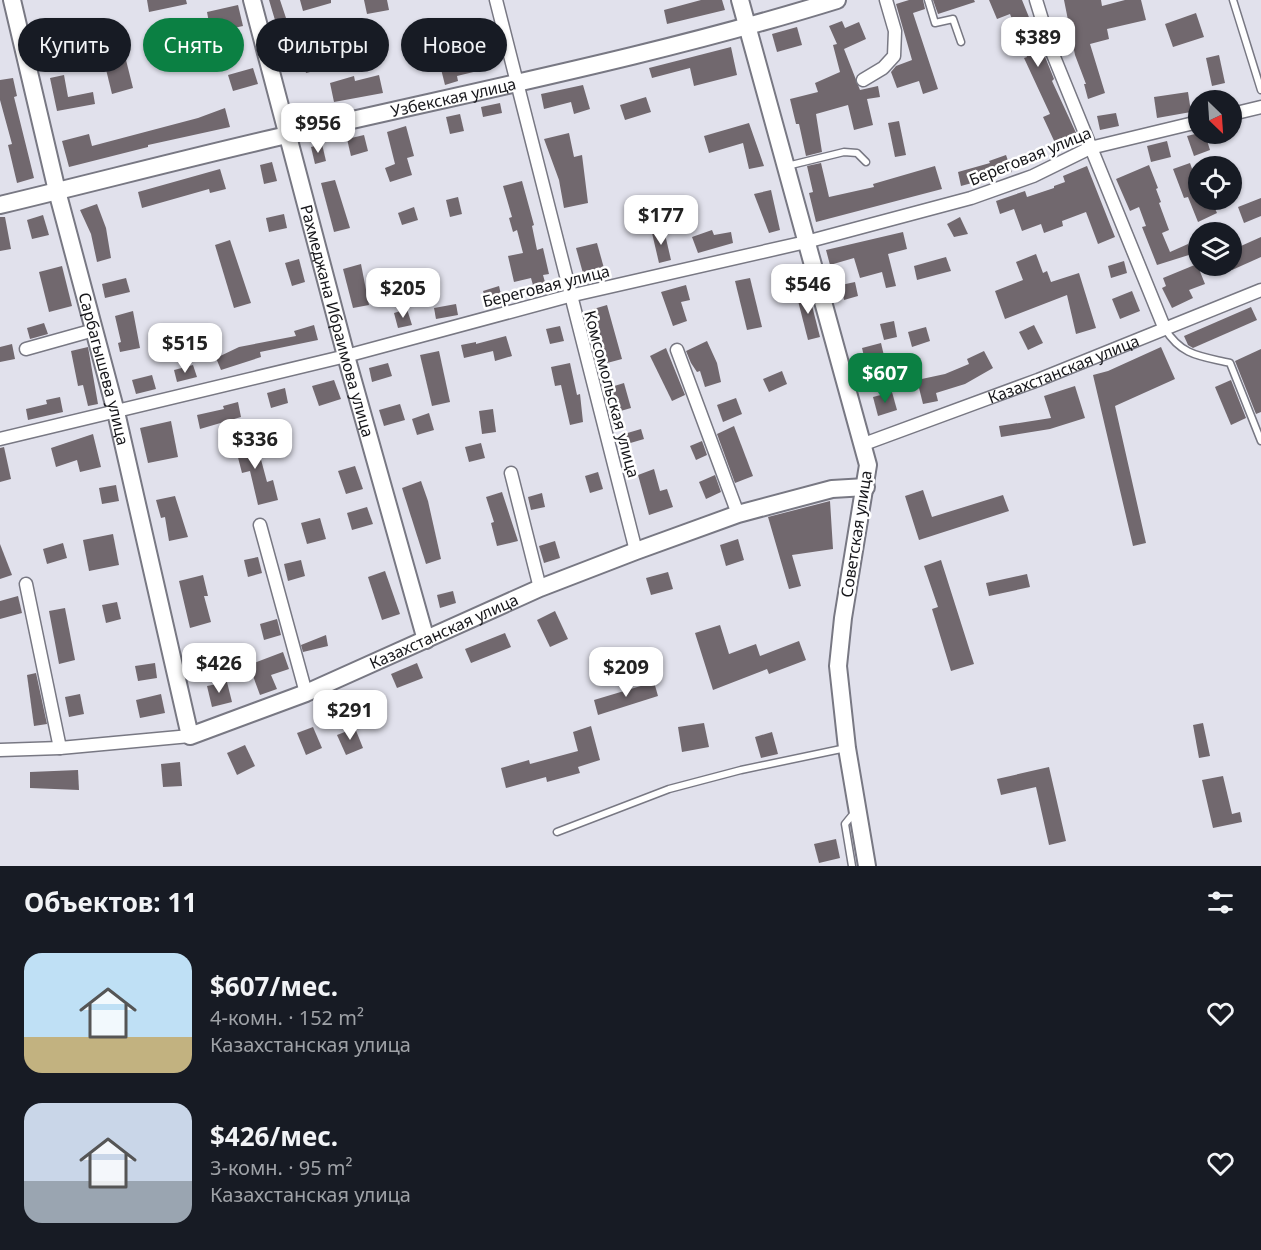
<!DOCTYPE html>
<html lang="ru">
<meta charset="utf-8">
<style>
body{margin:0;font-family:"Noto Sans",sans-serif;background:#242831;color:#f1f3f6;height:100vh;display:flex;flex-direction:column;font-size:22px;white-space:nowrap}
*{box-sizing:border-box;margin:0}
p{font-size:20px;color:#9ea1a6}
.icon{flex:none;width:33px;height:33px;fill:none;stroke:currentColor;stroke-width:2;stroke-linecap:round;stroke-linejoin:round}
.map{position:relative;height:866px;overflow:hidden}
.panel{display:flex;flex-direction:column;background:#171b24;flex:1}
.panel>*{flex:none}
.guide{position:absolute;left:18px;top:18px;width:600px;height:54px;display:flex;gap:12px}
.needle{width:39px;rotate:155deg}
.tools{position:absolute;left:1188px;top:90px;display:grid;gap:12px}
.tools a{display:grid;place-items:center;width:54px;height:54px;border-radius:50%;background:#171b24;box-shadow:0 2px 4px #0004;font-size:30px}
.price{position:absolute;translate:-50% -51px;padding:0 14px;border-radius:12px;background:#fff;color:#222;font-size:20px;line-height:39px;filter:drop-shadow(0 2px 3px #0008)}
.price::after{content:'';position:absolute;left:50%;top:36px;width:18px;height:14px;margin-left:-9px;background:inherit;clip-path:polygon(0 0,100% 0,50% 100%)}
.price.active{background:#0b8043;color:#fff}
ul{padding:0;list-style:none}
li{display:flex;align-items:center;gap:18px;height:150px;padding:0 24px}
li span{display:grid;place-items:center;flex:none;width:168px;height:120px;border-radius:18px;color:#555}
li>.icon{margin-inline-start:auto}
span .icon{width:72px;height:72px;fill:#fffc;stroke-width:1}
li b{font-size:26px}
h2{display:flex;justify-content:space-between;align-items:center;height:72px;padding:0 24px;font-size:26px}
.chip{padding:0 21px;border-radius:27px;background:#171b24;box-shadow:0 2px 4px #0004;font-size:21px;line-height:54px}
.chip.active{background:#0b8043;color:#fff}
.map>svg:first-child{display:block}
</style>
<div class="map">
<svg width="1261" height="866" viewBox="0 0 1261 866">
<rect width="100%" height="100%" fill="#e1e1ec"/>
<!-- building -->
<g fill="#71686e">
<path d="M147 0H186L187 4 149 12Z"/>
<path d="M269 0H280L288 24 306 21 308 32 280 37Z"/>
<path d="M300 0H331V3L303 11Z"/>
<path d="M364 0H387L389 10 367 14Z"/>
<path d="M701 0H722L725 10 667 24 664 10Z"/>
<path d="M909 0H923L925 9 913 13 938 89 923 94 919 81 897 88 891 72 896 66 912 60 896 4Z"/>
<path d="M933 0H974L975 2 938 14Z"/>
<path d="M989 0H1022L1054 79 1052 81 1077 135 1056 145 1043 117 1050 114 1024 58 1027 57 1010 14 997 19Z"/>
<path d="M1064 0H1101L1102 6 1125 0H1141L1146 20 1107 29 1109 39 1090 44 1105 93 1088 99 1084 84H1086L1075 55Z"/>
<path d="M238 5 243 26 211 33 207 12Z"/>
<path d="M1196 13 1204 37 1173 47 1165 24Z"/>
<path d="M842 21 845 28 859 22 866 39 844 49 860 90 878 86 880 97 867 99 873 125 854 130 848 105 816 114 822 152 806 156 799 124H796L790 99 818 92 815 83 840 72 833 45 837 44 829 26Z"/>
<path d="M60 27 65 50 44 54 40 32Z"/>
<path d="M797 27 802 45 777 52 772 34Z"/>
<path d="M482 37 490 68 457 76 458 81 445 85 438 57 467 49 465 42Z"/>
<path d="M731 47 737 75 694 86 690 68 652 78 649 68Z"/>
<path d="M123 48 133 88 112 94 102 53Z"/>
<path d="M323 51 327 68 306 73 302 56Z"/>
<path d="M1219 55 1225 83 1212 86 1206 58Z"/>
<path d="M253 68 258 84 233 91 228 75Z"/>
<path d="M64 75 68 97 93 92 95 104 57 111 50 78Z"/>
<path d="M379 75 383 93 334 102 330 83 354 76 355 81Z"/>
<path d="M13 78 17 96 14 97 34 178 17 183 8 145 12 144 0 100V80Z"/>
<path d="M583 85 590 109 574 114 571 102 544 109 541 94Z"/>
<path d="M1188 92 1191 112 1157 118 1154 97Z"/>
<path d="M646 97 651 112 625 120 620 105Z"/>
<path d="M500 103 502 113 483 117 481 107Z"/>
<path d="M225 108 230 127 148 145V147L69 167 62 141 89 134 92 146 198 118Z"/>
<path d="M1116 113 1119 126 1100 130 1097 116Z"/>
<path d="M460 114 464 131 450 134 446 117Z"/>
<path d="M899 121 906 155 895 157 888 123Z"/>
<path d="M749 123 764 166 749 169 743 143 709 153 704 136Z"/>
<path d="M406 126 414 156 407 158 412 175 390 182 385 168 395 164 387 132Z"/>
<path d="M569 133 574 157 582 155 588 203 564 208 559 180 544 139Z"/>
<path d="M1195 134H1205L1210 150 1194 156 1187 136Z"/>
<path d="M364 135 368 151 351 156 347 139Z"/>
<path d="M1167 141 1171 157 1151 162 1147 146Z"/>
<path d="M322 144 326 161 315 164 311 147Z"/>
<path d="M1006 155 1012 172 961 186 958 172 990 163 989 161Z"/>
<path d="M272 162 277 181 264 184 260 165Z"/>
<path d="M821 163 829 197 874 187 873 184 935 166 942 189 816 222 809 193 813 192 807 166Z"/>
<path d="M1190 163 1198 186V200H1211L1217 213 1198 222 1188 197 1184 198 1173 169Z"/>
<path d="M1149 165 1158 188 1156 189 1161 202 1159 203 1169 230 1162 233 1170 252 1188 244 1192 254 1157 265 1142 227 1146 226 1139 207 1130 211 1116 179Z"/>
<path d="M1087 166 1115 237 1098 244 1086 212 1062 221 1063 226 1044 233 1041 224 1022 231 1014 209 1000 214 996 201 1025 191 1027 197 1054 188V186L1065 182 1063 176Z"/>
<path d="M220 169 226 189 210 193 209 189 142 208 138 192Z"/>
<path d="M335 180 350 228 334 232 321 183Z"/>
<path d="M522 181 534 225 532 226 537 250 543 248 549 274 543 275 548 293 536 296 531 278 514 282 508 256 523 253 517 230 513 232 509 218 512 217 503 186Z"/>
<path d="M771 190 780 230 769 233 754 194Z"/>
<path d="M458 197 462 214 450 217 446 200Z"/>
<path d="M1261 198V216L1244 223 1238 207Z"/>
<path d="M97 204 106 228 111 258 97 262 91 234 80 210Z"/>
<path d="M414 207 418 220 402 225 398 213Z"/>
<path d="M284 214 287 228 269 232 266 218Z"/>
<path d="M43 215 49 235 32 239 27 220Z"/>
<path d="M0 217H5L11 249 0 251Z"/>
<path d="M960 217 968 234 954 237 947 224Z"/>
<path d="M664 230 671 260 659 263 652 233Z"/>
<path d="M712 230 714 235 731 232 733 243 698 253 692 237Z"/>
<path d="M903 232 907 249 888 254 896 286 886 288 882 272 860 278 854 258 830 265 826 250Z"/>
<path d="M1261 237V257L1232 270V250Z"/>
<path d="M230 240 251 303 234 308 215 245Z"/>
<path d="M597 243 607 279 586 284 576 248Z"/>
<path d="M1036 254 1043 273 1047 271 1051 282 1079 273 1096 328 1076 334 1067 295 1005 319 995 291 1023 280 1016 262Z"/>
<path d="M946 257 951 271 917 280 914 266Z"/>
<path d="M299 259 305 282 292 286 285 263Z"/>
<path d="M1124 261 1127 273 1111 278 1108 266Z"/>
<path d="M361 264 369 305 353 308 343 269Z"/>
<path d="M1197 264 1205 284 1189 290 1193 298 1172 308 1162 288 1166 286 1163 278Z"/>
<path d="M62 266 72 306 49 312 39 272Z"/>
<path d="M126 278 130 292 105 298 102 284Z"/>
<path d="M750 278 762 327 747 330 735 281Z"/>
<path d="M855 282 858 296 844 300 841 285Z"/>
<path d="M686 285 690 300 681 302 687 321 673 326 661 292Z"/>
<path d="M499 286 503 303 488 307 483 291Z"/>
<path d="M808 290 820 337 808 340 796 293Z"/>
<path d="M1132 291 1140 311 1120 319 1112 299Z"/>
<path d="M456 304 458 315 436 319 434 308Z"/>
<path d="M607 305 622 359 607 363 598 327 595 328 590 310Z"/>
<path d="M1251 307 1257 320 1193 348 1188 345 1184 336Z"/>
<path d="M407 309 412 325 398 328 394 313Z"/>
<path d="M133 311 140 348 120 352 118 343 121 342 115 316Z"/>
<path d="M894 321 897 337 884 340 880 324Z"/>
<path d="M44 323 48 334 30 339 27 328Z"/>
<path d="M314 325 318 340 260 352 261 357 221 370 216 358 239 347 296 336 294 331Z"/>
<path d="M1034 325 1043 343 1028 350 1019 332Z"/>
<path d="M560 326 564 341 550 344 546 329Z"/>
<path d="M926 327 930 341 912 347 908 332Z"/>
<path d="M506 336 512 356 495 361 493 351 464 358 461 345 476 342V344Z"/>
<path d="M707 341 717 363 721 382 705 387 700 371 697 372 691 363 686 351Z"/>
<path d="M881 343 885 360 866 365 862 348Z"/>
<path d="M12 344 15 359 0 362V347Z"/>
<path d="M88 347 98 404 88 406 83 385 78 386 71 351Z"/>
<path d="M1161 347 1175 379 1115 406 1146 543 1133 546 1093 375 1108 371Z"/>
<path d="M666 348 685 395 672 401 650 356Z"/>
<path d="M1261 349V412L1256 414 1235 361Z"/>
<path d="M439 351 450 402 432 406 420 355Z"/>
<path d="M984 351 993 368 965 384 936 393 938 401 923 404 917 380 945 374 969 364 967 359Z"/>
<path d="M388 363 392 376 372 382 369 368Z"/>
<path d="M570 363 577 395 580 394 583 422 570 425 561 385 555 386 551 367Z"/>
<path d="M193 365 197 377 177 382 174 370Z"/>
<path d="M782 371 787 384 769 392 763 379Z"/>
<path d="M152 375 156 389 136 394 132 380Z"/>
<path d="M334 380 341 399 319 406 312 386Z"/>
<path d="M1231 380 1246 418 1231 425 1215 387Z"/>
<path d="M624 383 631 408 617 412 611 387Z"/>
<path d="M1075 386 1085 418 1050 429 1001 437 999 426 1051 418 1044 396Z"/>
<path d="M285 388 288 403 271 408 267 393Z"/>
<path d="M892 392 897 410 878 416 873 397Z"/>
<path d="M60 397 63 412 28 420 26 409 47 404 46 400Z"/>
<path d="M736 398 742 414 723 422 717 405Z"/>
<path d="M238 402 241 417 200 429 197 415 224 409 223 406Z"/>
<path d="M400 404 405 420 384 426 379 410Z"/>
<path d="M493 409 496 432 482 434 479 411Z"/>
<path d="M429 413 434 430 417 435 412 419Z"/>
<path d="M171 421 178 457 148 463 140 428Z"/>
<path d="M734 426 753 476 735 483 717 434Z"/>
<path d="M641 429 644 439 627 444 624 434Z"/>
<path d="M93 434 101 467 80 472 77 460 56 467 51 448Z"/>
<path d="M255 437 267 482 273 480 278 500 258 505 250 471 242 473 234 442Z"/>
<path d="M702 441 707 455 696 460 690 446Z"/>
<path d="M481 443 485 458 469 462 465 447Z"/>
<path d="M4 447 11 479 0 482V448Z"/>
<path d="M355 466 363 489 346 494 338 471Z"/>
<path d="M654 469 660 491 667 489 673 507 649 515 638 475Z"/>
<path d="M598 472 603 489 590 493 585 476Z"/>
<path d="M715 475 721 492 706 499 699 482Z"/>
<path d="M421 481 428 501 441 559 426 564 402 488Z"/>
<path d="M116 485 119 501 102 504 99 488Z"/>
<path d="M923 490 932 517 1003 495 1009 511 919 540 905 496Z"/>
<path d="M502 492 518 541 497 546 491 523 494 522 486 497Z"/>
<path d="M542 493 545 507 531 510 528 497Z"/>
<path d="M175 496 188 537 169 541 165 517 161 518 156 500Z"/>
<path d="M830 501 833 549 792 555 801 586 789 589 768 517Z"/>
<path d="M367 507 373 524 352 530 347 513Z"/>
<path d="M320 518 326 539 307 544 301 523Z"/>
<path d="M113 534 119 565 89 571 83 540Z"/>
<path d="M738 539 744 560 726 566 720 545Z"/>
<path d="M555 541 560 558 544 563 539 546Z"/>
<path d="M63 543 67 558 47 564 43 549Z"/>
<path d="M0 544 12 575 0 579Z"/>
<path d="M258 557 262 573 248 577 244 560Z"/>
<path d="M301 560 305 576 288 581 284 564Z"/>
<path d="M941 560 974 664 951 671 932 609 938 607 924 566Z"/>
<path d="M385 571 400 614 382 620 368 577Z"/>
<path d="M668 572 673 589 651 595 646 578Z"/>
<path d="M1027 574 1030 587 989 596 986 583Z"/>
<path d="M203 575 208 596H204L211 622 190 628 179 581Z"/>
<path d="M453 591 456 603 440 608 437 595Z"/>
<path d="M18 596 22 613 0 619V601Z"/>
<path d="M117 602 121 619 106 623 102 605Z"/>
<path d="M65 608 75 660 59 664 49 611Z"/>
<path d="M555 611 568 639 550 647 537 620Z"/>
<path d="M277 619 281 635 264 640 260 624Z"/>
<path d="M720 625 729 654 756 644 760 656 799 641 806 660 769 674 767 669 713 690 695 633Z"/>
<path d="M505 633 511 647 471 663 465 649Z"/>
<path d="M326 635 328 646 303 652 301 645Z"/>
<path d="M211 643 215 658 198 663 194 647Z"/>
<path d="M283 652 289 669 271 675 277 689 260 695 249 665Z"/>
<path d="M155 663 157 678 138 681 135 666Z"/>
<path d="M417 663 423 678 397 688 391 674Z"/>
<path d="M36 673 47 724 34 726 27 675Z"/>
<path d="M227 682 232 702 212 707 207 686Z"/>
<path d="M654 682 658 696 598 715 594 700Z"/>
<path d="M80 694 84 714 69 717 65 697Z"/>
<path d="M161 694 165 713 140 718 136 700Z"/>
<path d="M704 723 709 747 682 752 678 727Z"/>
<path d="M1203 723 1210 756 1199 758 1193 725Z"/>
<path d="M591 726 600 760 578 767 580 773 547 782 546 777 506 788 501 768 529 760 530 764 578 751 573 732Z"/>
<path d="M313 727 322 748 306 755 297 733Z"/>
<path d="M355 728 363 748 346 755 337 735Z"/>
<path d="M772 732 778 754 761 758 755 737Z"/>
<path d="M245 745 255 766 237 775 227 753Z"/>
<path d="M180 762 182 786 163 787 161 764Z"/>
<path d="M1049 767 1066 841 1049 845 1036 787 1001 795 997 779Z"/>
<path d="M78 770 79 790 30 788V772Z"/>
<path d="M1223 776 1232 814 1240 812 1242 822 1213 828 1202 780Z"/>
<path d="M836 839 840 858 819 863 814 844Z"/>
</g>
<g fill="none" stroke-linecap="round" stroke-linejoin="round">
<!-- lane casing -->
<g stroke="#787883" stroke-width="9">
<g id="lane">
<path d="M928 0 935 23 953 19 961 42"/>
<path d="M1233 0 1261 90"/>
<path d="M787 166 844 152 857 153 866 162"/>
<path d="M1165 329C1182 356 1200 356 1230 363L1261 441"/>
<path d="M557 832 669 789 741 770 846 748"/>
<path d="M852 866 845 824 854 813"/>
</g>
</g>
<!-- street casing -->
<g stroke="#787883" stroke-width="15">
<g id="street">
<path d="M496 0 636 551"/>
<path d="M1036 0 1052 52 1164 327"/>
<path d="M863 80 883 68 894 56 895 31 886 0"/>
<path d="M1232 114 1261 107"/>
<path d="M26 349 94 330"/>
<path d="M677 350 738 514"/>
<path d="M0 439 346 356 569 296 806 242 971 198 1033 176 1090 148 1198 122"/>
<path id="s1" d="M864 444 1038 380 1261 290"/>
<path d="M511 473 540 588"/>
<path d="M260 525 306 693"/>
<path d="M26 584 60 748"/>
<path d="M0 750 60 748 190 736"/>
</g>
</g>
<!-- secondary casing -->
<g stroke="#787883" stroke-width="20">
<g id="secondary">
<path id="s2" d="M12 0 57 191 116 412 190 736 306 693 540 588 636 551 738 514 832 489 866 487"/>
<path id="s3" d="M252 0 346 356 426 640"/>
<path d="M740 0 868 465 843 618 838 666 847 748 867 866"/>
<path id="s4" d="M0 205C96 182 191 157 287 135 471 92 656 56 837 0"/>
</g>
</g>
<!-- lane -->
<use href="#lane" stroke="#fff" stroke-width="6"/>
<!-- street -->
<use href="#street" stroke="#fff" stroke-width="12"/>
<!-- secondary -->
<use href="#secondary" stroke="#fff" stroke-width="16"/>
</g>
<g text-anchor="middle" stroke-width="5" stroke-linejoin="round" paint-order="stroke">
<!-- street labels -->
<g font-size="16" fill="#16161a" stroke="#fff">
<text dy="6" stroke="none"><textPath href="#s4" startOffset="466">Узбекская улица</textPath></text>
<text transform="translate(1030 156) rotate(-22)" y="6">Береговая улица</text>
<text transform="translate(546 286) rotate(-14)" y="6">Береговая улица</text>
<text dy="6" stroke="none"><textPath href="#s3" startOffset="332">Рахмеджана Ибраимова улица</textPath></text>
<text dy="6" stroke="none"><textPath href="#s2" startOffset="380">Сарбагышева улица</textPath></text>
<text dy="6" stroke="none"><textPath href="#s1" startOffset="213">Казахстанская улица</textPath></text>
<text transform="translate(612 394) rotate(75)" y="6">Комсомольская улица</text>
<text transform="translate(856 534) rotate(-81)" y="6">Советская улица</text>
<text dy="6" stroke="none"><textPath href="#s2" startOffset="1032">Казахстанская улица</textPath></text>
</g>
</g>
</svg>
<div class="tools">
<a><svg class="needle" viewBox="-14 -14 28 28"><path d="M0-13l5 13h-10z" fill="#e53935"/><path d="M0 13l5-13h-10z" fill="#9ea1a6"/></svg></a>
<a><svg class="icon" aria-label="locate" viewBox="0 0 24 24"><circle cx="12" cy="12" r="6"/><path d="M12 2v4M12 18v4M2 12h4M18 12h4"/></svg></a>
<a><svg class="icon" aria-label="layers" viewBox="0 0 24 24"><path d="M12 4l9 5-9 5-9-5zM3 14l9 5 9-5"/></svg></a>
</div>
<b class="price" style="left:1038px;top:68px">$389</b>
<b class="price" style="left:318px;top:154px">$956</b>
<b class="price" style="left:661px;top:246px">$177</b>
<b class="price" style="left:808px;top:315px">$546</b>
<b class="price" style="left:403px;top:319px">$205</b>
<b class="price" style="left:185px;top:374px">$515</b>
<b class="price active" style="left:885px;top:404px">$607</b>
<b class="price" style="left:255px;top:470px">$336</b>
<b class="price" style="left:219px;top:694px">$426</b>
<b class="price" style="left:626px;top:698px">$209</b>
<b class="price" style="left:350px;top:741px">$291</b>
<div class="guide">
<a class="chip">Купить</a>
<a class="chip active">Снять</a>
<a class="chip">Фильтры</a>
<a class="chip">Новое</a>
</div>
</div>
<section class="panel">
<h2>Объектов: 11<svg class="icon" aria-label="filters" viewBox="0 0 24 24"><path d="M4 7h16M4 17h16"/><circle cx="9" cy="7" r="2"/><circle cx="15" cy="17" r="2"/></svg></h2>
<ul>
<li><span style="background:linear-gradient(#bfe0f5 70%,#c2b280 0)"><svg class="icon" aria-label="home" viewBox="0 0 24 24"><path d="M3 11l9-7 9 7M6 9v11h12V9"/></svg></span><div><b>$607/мес.</b><p>4-комн. · 152 m²</p><p>Казахстанская улица</p></div><svg class="icon" aria-label="heart" viewBox="0 0 24 24"><path d="M12 20l-8-8c-3-5 5-10 8-4 3-6 11-1 8 4z"/></svg></li>
<li><span style="background:linear-gradient(#c9d6e8 65%,#9aa5b1 0)"><svg class="icon" aria-label="home" viewBox="0 0 24 24"><path d="M3 11l9-7 9 7M6 9v11h12V9"/></svg></span><div><b>$426/мес.</b><p>3-комн. · 95 m²</p><p>Казахстанская улица</p></div><svg class="icon" aria-label="heart" viewBox="0 0 24 24"><path d="M12 20l-8-8c-3-5 5-10 8-4 3-6 11-1 8 4z"/></svg></li>
</ul>
</section>
